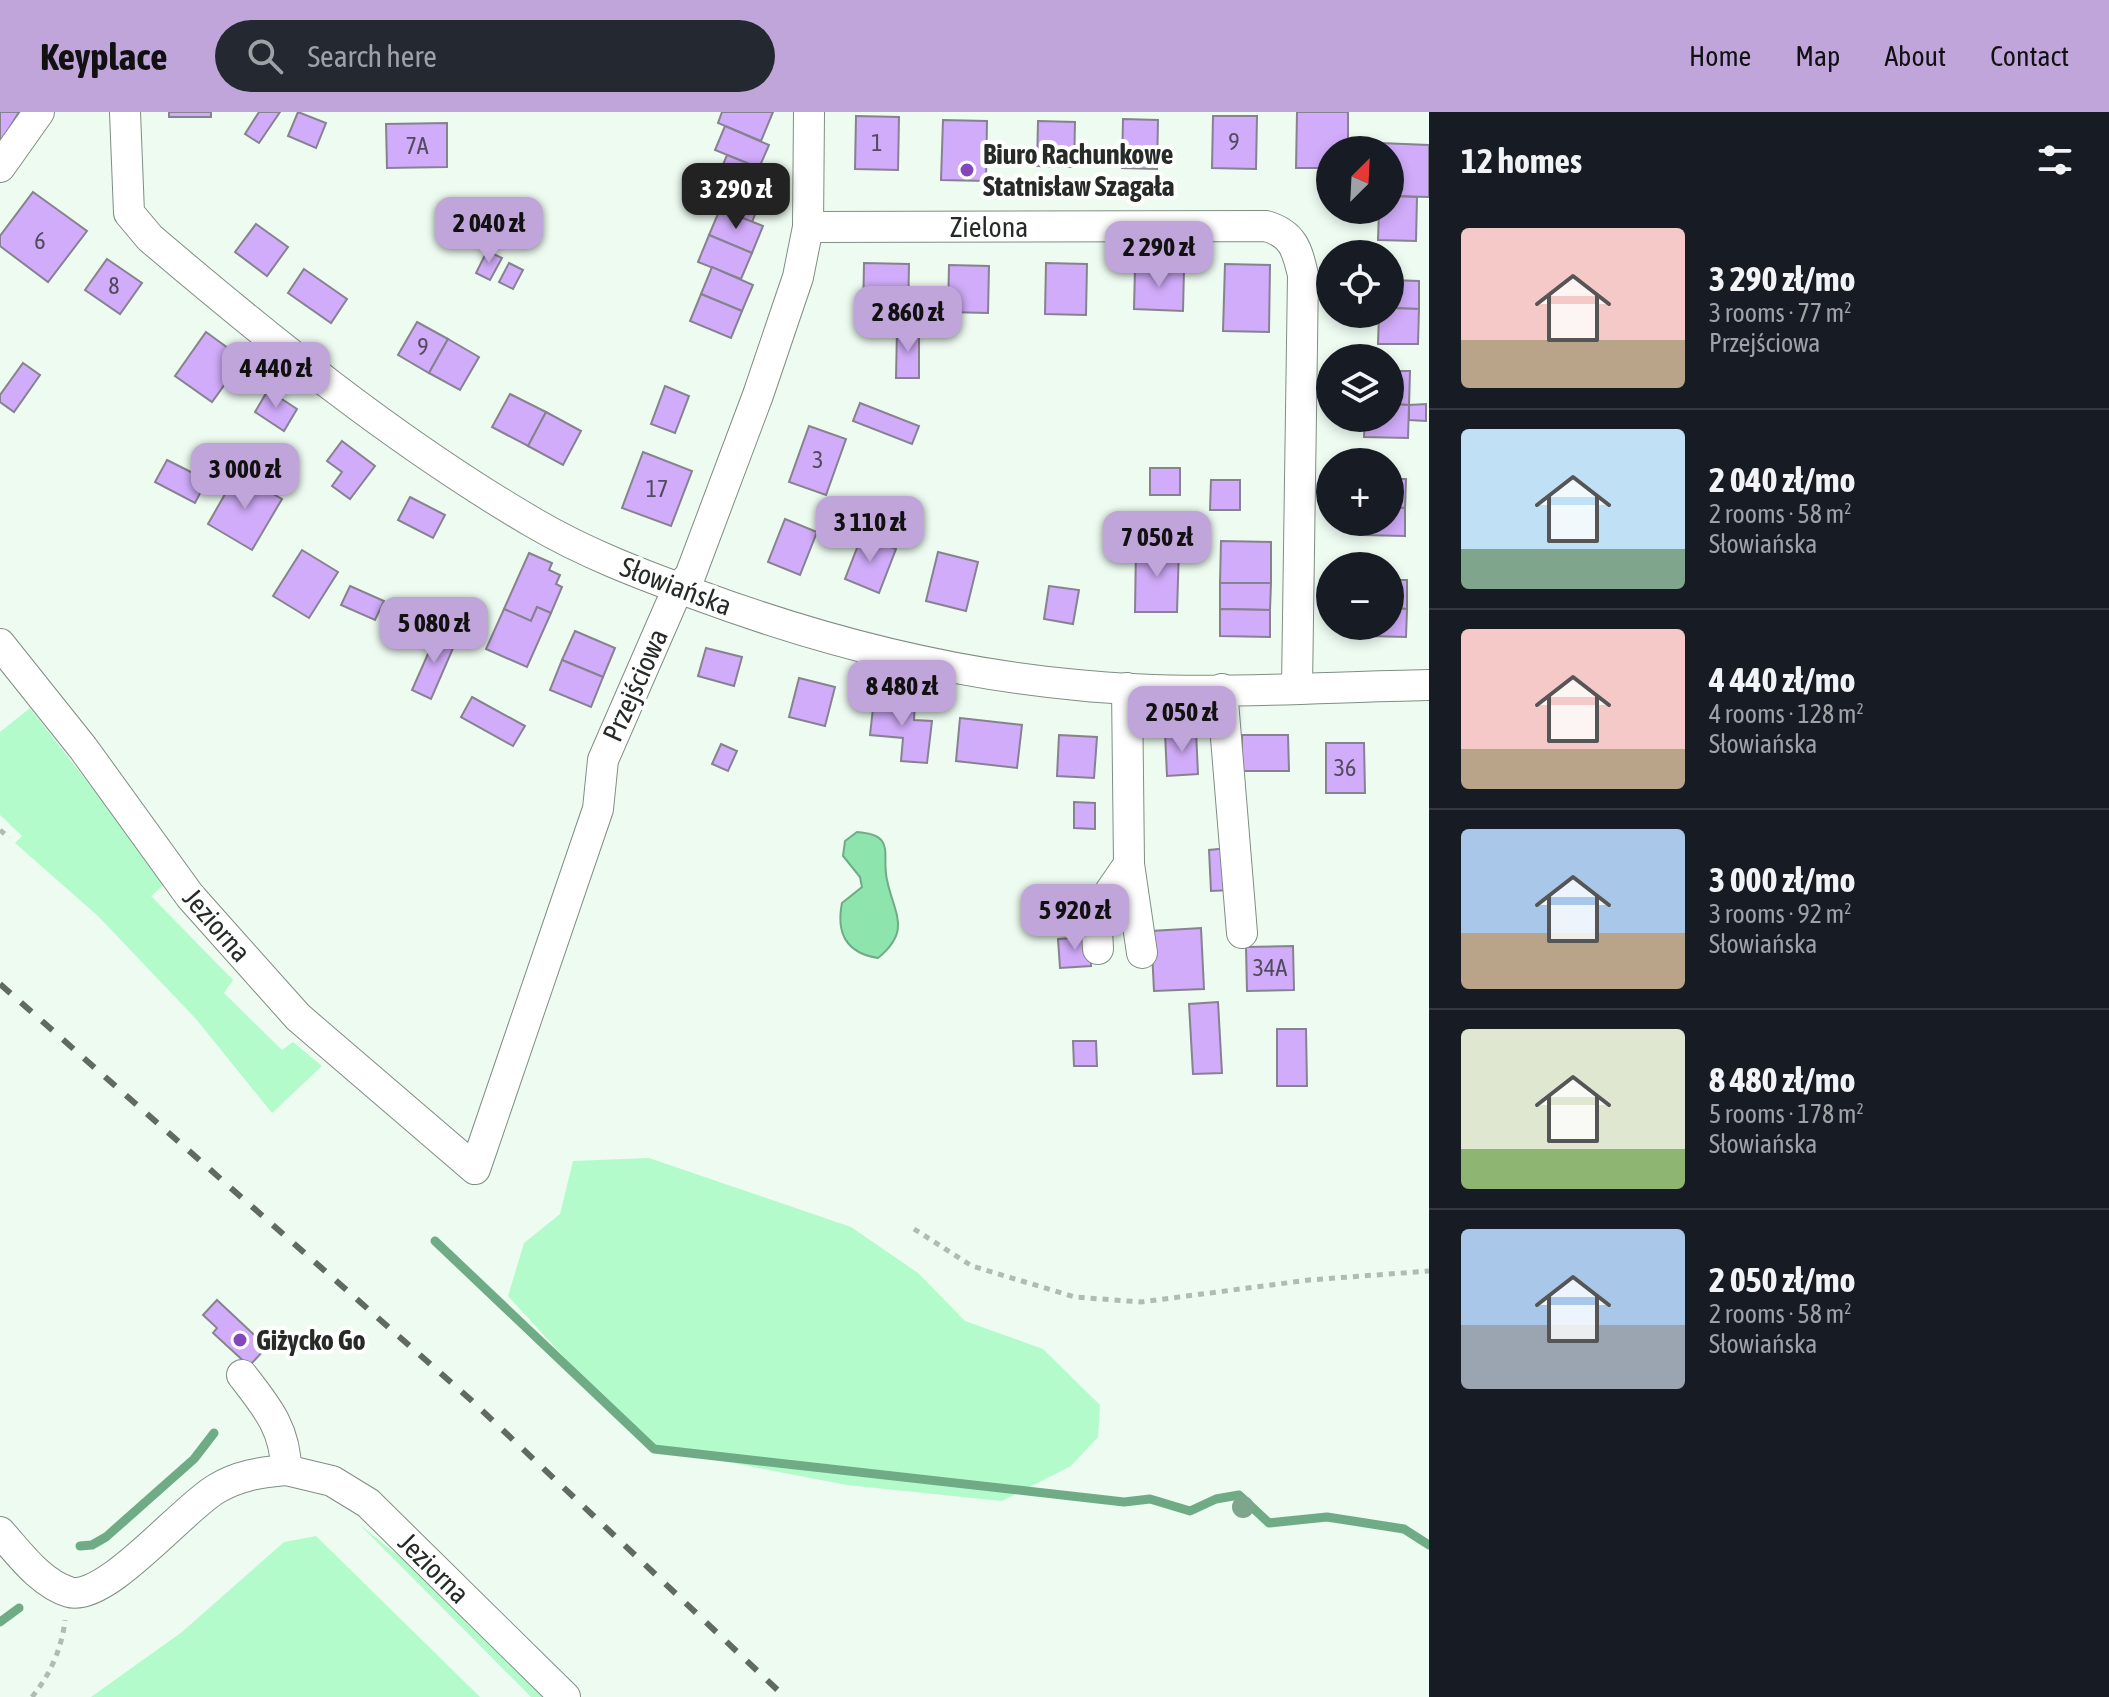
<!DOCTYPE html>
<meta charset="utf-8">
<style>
body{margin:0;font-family:"Asap Condensed",sans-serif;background:#242831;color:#f1f3f6;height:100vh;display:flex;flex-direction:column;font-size:30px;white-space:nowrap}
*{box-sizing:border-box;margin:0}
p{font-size:26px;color:#9ea1a6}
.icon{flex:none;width:44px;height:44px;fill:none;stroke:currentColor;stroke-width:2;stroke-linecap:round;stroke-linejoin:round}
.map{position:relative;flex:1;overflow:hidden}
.panel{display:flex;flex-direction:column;background:#171b24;width:680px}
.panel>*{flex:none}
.needle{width:52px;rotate:24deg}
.fabs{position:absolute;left:1316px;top:24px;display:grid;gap:16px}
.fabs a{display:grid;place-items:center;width:88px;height:88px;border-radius:50%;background:#171b24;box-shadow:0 4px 12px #0003;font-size:40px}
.price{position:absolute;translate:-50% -68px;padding:0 18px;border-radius:16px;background:#c0a5db;color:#111;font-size:26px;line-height:52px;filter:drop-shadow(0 2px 4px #0008)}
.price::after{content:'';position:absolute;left:50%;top:48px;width:24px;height:18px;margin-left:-12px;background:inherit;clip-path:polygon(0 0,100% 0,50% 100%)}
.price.active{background:#222;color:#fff}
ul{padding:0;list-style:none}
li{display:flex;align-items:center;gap:24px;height:200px;padding:0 32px}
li+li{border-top:2px solid #363941}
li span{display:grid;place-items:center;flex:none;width:224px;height:160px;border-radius:8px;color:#555}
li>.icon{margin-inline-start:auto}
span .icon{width:96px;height:96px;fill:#fffc;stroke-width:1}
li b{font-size:34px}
h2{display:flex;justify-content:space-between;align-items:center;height:96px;padding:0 32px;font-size:34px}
header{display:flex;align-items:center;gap:48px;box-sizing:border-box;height:112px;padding:0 40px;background:#c0a5db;color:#111}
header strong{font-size:38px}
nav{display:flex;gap:44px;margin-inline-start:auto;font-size:28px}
.search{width:560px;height:72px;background:#242831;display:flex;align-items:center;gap:20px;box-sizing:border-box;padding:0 28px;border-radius:44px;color:#9ea1a6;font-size:30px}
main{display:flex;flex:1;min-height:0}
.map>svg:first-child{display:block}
</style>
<header>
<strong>Keyplace</strong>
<div class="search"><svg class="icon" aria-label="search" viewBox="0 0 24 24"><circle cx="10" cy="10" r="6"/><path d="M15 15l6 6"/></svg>Search here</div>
<nav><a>Home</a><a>Map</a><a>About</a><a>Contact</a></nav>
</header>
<main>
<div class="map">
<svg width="1429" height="1585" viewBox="0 0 1429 1585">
<rect width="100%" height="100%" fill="#edfbf1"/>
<!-- green -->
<g fill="#b4fbcc">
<path d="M30 596 166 771 151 784 233 868 224 881 282 938 293 930 322 954 272 1001 196 907 98 804 15 731 22 724 0 703V620Z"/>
<path d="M649 1046 851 1115 918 1161 965 1209 1043 1237 1100 1293 1098 1325 1071 1354 1002 1389 847 1373 654 1336 606 1291 508 1184 524 1131 560 1102 573 1049Z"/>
<path d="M359 1412 427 1467 546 1585H531Z"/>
<path d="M316 1424 480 1585H91L182 1520 284 1430Z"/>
</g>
<!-- water -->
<path fill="#8ee4ad" stroke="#6fac85" stroke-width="2" d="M857 720C897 723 881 742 887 768 894 802 912 818 878 846 846 841 836 821 842 791L862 775 860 765 843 744 845 729Z"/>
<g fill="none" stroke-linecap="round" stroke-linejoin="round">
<!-- stream -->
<g stroke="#6fac85" stroke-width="9">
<path d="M435 1129 654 1337 1124 1390 1150 1387 1190 1399 1216 1387 1239 1383 1269 1411 1327 1405 1404 1417 1429 1433"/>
<path d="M80 1434 92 1433 106 1425 194 1347 214 1321"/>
<path d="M0 1510 19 1496"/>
</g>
</g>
<!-- building -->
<g fill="#d1acfa" stroke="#87828f" stroke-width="2">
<path d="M0 0H19L1 30 0 29Z"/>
<rect x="169" y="0" width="42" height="5"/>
<path d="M259 0H280L259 31 245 22Z"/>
<path d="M298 0 326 11 316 36 288 24Z"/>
<path d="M722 0H773L761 29 718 11Z"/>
<path d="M1297 0H1348V38H1330V56H1296Z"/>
<path d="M856 4 899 5 898 58 855 57Z"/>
<path d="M1213 4H1257L1256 57 1212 56Z"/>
<path d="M1123 7 1158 8 1157 57 1122 56Z"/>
<path d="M943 8 987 9 986 69 941 68Z"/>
<path d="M1038 9 1075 10 1074 55 1037 54Z"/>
<path d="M447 11V55L387 56 386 12Z"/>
<path d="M725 14 769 33 759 56 715 38Z"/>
<path d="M1380 31 1429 33V85L1390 84V38H1380Z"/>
<path d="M727 43 772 61 762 86 717 67Z"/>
<path d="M717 67 762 86 752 110 707 92Z"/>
<path d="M33 80 87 119 48 170 0 134V124Z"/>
<path d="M1390 84 1417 85 1416 129 1378 128 1379 98H1390Z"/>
<path d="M720 97 763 114 752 141 709 123Z"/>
<path d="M256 112 288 135 267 164 235 140Z"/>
<path d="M709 123 752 141 741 167 698 150Z"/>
<path d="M487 139 502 146 490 168 476 161Z"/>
<path d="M107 147 142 171 120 202 85 178Z"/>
<path d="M509 151 523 158 513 177 499 170Z"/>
<path d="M864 151 909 152 908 206 863 205Z"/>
<path d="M1046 151 1087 152 1086 203 1045 202Z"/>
<path d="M1225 152 1270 153 1269 220 1223 219Z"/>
<path d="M949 153 989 154 988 201 948 200Z"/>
<path d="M712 155 753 173 742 199 701 182Z"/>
<path d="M1135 156 1184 157 1183 199 1134 197Z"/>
<path d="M304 157 347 187 331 211 288 181Z"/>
<path d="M1390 168 1419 169V197L1390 196Z"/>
<path d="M701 182 742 199 731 226 690 209Z"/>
<path d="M1390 196 1419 197 1418 232H1378L1379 202H1390Z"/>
<path d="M417 210 448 227 429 261 398 243Z"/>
<path d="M897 218 919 219V266H896Z"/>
<path d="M206 220 243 247 212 290 175 264Z"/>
<path d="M448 227 479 245 460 278 429 261Z"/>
<path d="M23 251 40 263 14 300 0 290V283Z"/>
<path d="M1390 259H1410L1409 293 1390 292Z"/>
<path d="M665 274 689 284 675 321 651 312Z"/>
<path d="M268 278 297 297 284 319 255 300Z"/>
<path d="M510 282 546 300 528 334 492 315Z"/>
<path d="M860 291 919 314 912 332 853 309Z"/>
<path d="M1390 292 1409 293 1408 326 1364 325 1365 306H1390Z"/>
<path d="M1426 292V309L1409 308V293Z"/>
<path d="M546 300 581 319 563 353 528 334Z"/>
<path d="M809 314 846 327 826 383 789 370Z"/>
<path d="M342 329 375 354 350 387 332 374 342 360 327 349Z"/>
<path d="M643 340 692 359 671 414 622 396Z"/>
<path d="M167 348 207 368 195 391 155 370Z"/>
<rect x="1150" y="356" width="30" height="27"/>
<path d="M237 361 282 387 252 438 208 412Z"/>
<path d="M1390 367H1406L1405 396 1390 395Z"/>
<path d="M1211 368H1240V398H1210Z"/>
<path d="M410 385 445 403 433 426 398 408Z"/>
<path d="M1390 395 1405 396V424L1362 423V410H1390Z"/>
<path d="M785 407 817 420 800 463 768 450Z"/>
<path d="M862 423 896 437 879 481 845 467Z"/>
<path d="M1221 429 1271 430V471H1220Z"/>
<path d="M1136 434 1179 435 1177 500H1135Z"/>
<path d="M302 438 338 460 309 506 273 484Z"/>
<path d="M938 440 978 450 966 499 926 489Z"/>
<path d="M529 441 552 451 549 458 560 463 556 472 562 475 551 501 537 495 531 509 504 497Z"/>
<path d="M1390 468H1407V497L1390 496Z"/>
<path d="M1220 471H1271L1270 498 1220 497Z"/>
<path d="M350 474 384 489 375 508 341 493Z"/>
<path d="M1049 474 1079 478 1073 512 1044 507Z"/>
<path d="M537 495 551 501 527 555 486 537 504 497 531 509Z"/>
<path d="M1390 496 1407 497 1406 525 1367 524V514H1390Z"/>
<path d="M1220 497 1270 498V525L1220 524Z"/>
<path d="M438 519 457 527 431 587 412 578Z"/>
<path d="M575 519 615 536 603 565 562 548Z"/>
<path d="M706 536 742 545 734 574 698 564Z"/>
<path d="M562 548 603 565 591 595 550 578Z"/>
<path d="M799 566 835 575 825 614 789 605Z"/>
<path d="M472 585 525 614 513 634 461 605Z"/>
<path d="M874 587 915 591 914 608 932 609 927 651 901 649 903 626 870 623Z"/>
<path d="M960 606 1022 613 1017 656 956 649Z"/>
<path d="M1196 619 1198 662 1167 664 1165 621Z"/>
<path d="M1059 623 1097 625 1094 666 1057 664Z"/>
<path d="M1242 623H1288L1289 659H1242Z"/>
<path d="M1326 631H1364L1365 681H1326Z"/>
<path d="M721 632 737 639 728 659 712 652Z"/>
<path d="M1074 690 1095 691V717L1074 716Z"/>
<path d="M1228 736 1232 778 1211 779 1209 738Z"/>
<path d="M1201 816 1204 877 1154 879 1151 819Z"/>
<path d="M1090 825 1091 854 1060 856 1058 827Z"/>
<path d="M1293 834 1294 878 1247 879 1246 835Z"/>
<path d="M1218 890 1222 961 1193 962 1189 892Z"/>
<path d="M1277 917H1306L1307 974H1277Z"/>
<path d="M1073 929H1096L1097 954H1074Z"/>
<path d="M217 1188 267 1235 249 1254 213 1221 217 1216 203 1203Z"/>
</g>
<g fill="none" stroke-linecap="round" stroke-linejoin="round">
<!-- minor casing -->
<g stroke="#808d84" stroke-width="32">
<g id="minor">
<path d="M125 0 129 101 150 126C271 229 397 331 534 411 585 441 640 462 695 482 819 528 945 561 1077 573 1193 585 1313 575 1429 573"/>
<path d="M0 55 39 0"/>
<path d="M808 115 1266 114C1293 122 1297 137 1303 163L1297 575"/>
<path d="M0 532 83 636 190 784 298 905 475 1057 598 697 603 648 678 476 690 464 758 283 798 165 808 115 809 0"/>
<path d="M1127 576 1129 752 1142 841"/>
<path d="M1222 577 1242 821"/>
<path d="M1098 837 1096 800 1129 752"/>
<path d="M286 1358 332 1369 368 1391 565 1585"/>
<path d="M0 1420C19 1441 40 1471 69 1480 105 1491 183 1396 216 1377 237 1364 261 1360 286 1358 286 1317 266 1294 242 1263"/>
</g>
</g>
<!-- path -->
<g stroke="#b0bcb3" stroke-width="5" stroke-dasharray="6 6" stroke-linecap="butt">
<path d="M0 718 9 726"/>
<path d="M914 1117 972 1154 1075 1185 1141 1190 1309 1168 1429 1159"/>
<path d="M32 1585C50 1563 62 1536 65 1508"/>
</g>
<!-- minor -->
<use href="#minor" stroke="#fff" stroke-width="30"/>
<!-- rail -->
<path stroke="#616963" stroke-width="6" stroke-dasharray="14 14" stroke-linecap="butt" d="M0 872 471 1288 785 1585"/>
</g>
<!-- trees -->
<circle fill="#7da68d" cx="1243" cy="1395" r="11"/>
<!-- markers -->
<g fill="#8446bb" stroke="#fff" stroke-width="3">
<circle cx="967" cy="58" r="8"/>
<circle cx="240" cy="1228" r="8"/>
</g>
<g text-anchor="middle" stroke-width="8" stroke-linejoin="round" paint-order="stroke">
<!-- number labels -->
<g font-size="24" fill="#514b5c">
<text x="1234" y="38">9</text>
<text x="877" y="39">1</text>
<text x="417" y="42">7A</text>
<text x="40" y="137">6</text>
<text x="114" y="182">8</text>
<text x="423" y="243">9</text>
<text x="818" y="356">3</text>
<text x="657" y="385">17</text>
<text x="1345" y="664">36</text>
<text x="1270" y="864">34A</text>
</g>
<!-- poi labels -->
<g font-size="28" font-weight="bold" fill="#262b27" stroke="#fff" text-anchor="start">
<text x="983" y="52">Biuro Rachunkowe<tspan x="983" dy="32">Statnisław Szagała</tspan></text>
<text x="256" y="1238">Giżycko Go</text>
</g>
<!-- street labels -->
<g font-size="28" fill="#262b27" stroke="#fff">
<text x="989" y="125">Zielona</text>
<text transform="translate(676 474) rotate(21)" y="10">Słowiańska</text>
<text transform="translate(635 573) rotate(-66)" y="10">Przejściowa</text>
<text transform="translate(217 813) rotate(49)" y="10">Jeziorna</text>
<text transform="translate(434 1456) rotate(45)" y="10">Jeziorna</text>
</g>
</g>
</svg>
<div class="fabs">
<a><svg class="needle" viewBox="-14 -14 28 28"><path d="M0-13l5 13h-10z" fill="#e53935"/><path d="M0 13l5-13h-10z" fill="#9ea1a6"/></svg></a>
<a><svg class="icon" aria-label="locate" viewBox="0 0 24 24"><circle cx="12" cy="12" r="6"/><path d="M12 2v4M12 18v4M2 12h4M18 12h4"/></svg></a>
<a><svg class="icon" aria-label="layers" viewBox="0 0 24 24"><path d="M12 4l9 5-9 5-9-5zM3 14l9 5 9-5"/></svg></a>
<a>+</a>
<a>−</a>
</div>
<b class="price active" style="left:736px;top:119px">3 290 zł</b>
<b class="price" style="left:489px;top:153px">2 040 zł</b>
<b class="price" style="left:1159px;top:177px">2 290 zł</b>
<b class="price" style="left:908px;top:242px">2 860 zł</b>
<b class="price" style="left:276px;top:298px">4 440 zł</b>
<b class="price" style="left:245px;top:399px">3 000 zł</b>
<b class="price" style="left:870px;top:452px">3 110 zł</b>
<b class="price" style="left:1157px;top:467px">7 050 zł</b>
<b class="price" style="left:434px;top:553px">5 080 zł</b>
<b class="price" style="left:902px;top:616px">8 480 zł</b>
<b class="price" style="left:1182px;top:642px">2 050 zł</b>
<b class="price" style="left:1075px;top:840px">5 920 zł</b>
</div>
<section class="panel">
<h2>12 homes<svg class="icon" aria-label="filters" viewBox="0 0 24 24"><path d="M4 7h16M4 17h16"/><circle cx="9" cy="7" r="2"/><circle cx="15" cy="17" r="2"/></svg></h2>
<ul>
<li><span style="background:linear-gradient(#f6c9c9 70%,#b9a48a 0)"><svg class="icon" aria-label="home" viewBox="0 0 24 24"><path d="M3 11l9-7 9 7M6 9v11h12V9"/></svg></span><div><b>3 290 zł/mo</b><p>3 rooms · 77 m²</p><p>Przejściowa</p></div></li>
<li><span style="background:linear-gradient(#bfe0f5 75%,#7fa58c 0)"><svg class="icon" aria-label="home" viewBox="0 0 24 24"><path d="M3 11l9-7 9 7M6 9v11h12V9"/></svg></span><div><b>2 040 zł/mo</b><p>2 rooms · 58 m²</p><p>Słowiańska</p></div></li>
<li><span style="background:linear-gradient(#f6c9c9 75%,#b9a48a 0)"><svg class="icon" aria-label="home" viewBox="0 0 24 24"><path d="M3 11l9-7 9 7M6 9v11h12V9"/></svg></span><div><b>4 440 zł/mo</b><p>4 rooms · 128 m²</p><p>Słowiańska</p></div></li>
<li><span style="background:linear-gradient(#a9c7e8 65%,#b9a48a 0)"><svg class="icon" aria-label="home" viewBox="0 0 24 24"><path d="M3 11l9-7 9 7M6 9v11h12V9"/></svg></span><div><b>3 000 zł/mo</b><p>3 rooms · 92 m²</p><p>Słowiańska</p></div></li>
<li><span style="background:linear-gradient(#dfe7d0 75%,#8fb573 0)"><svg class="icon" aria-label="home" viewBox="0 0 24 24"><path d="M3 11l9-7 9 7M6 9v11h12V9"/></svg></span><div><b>8 480 zł/mo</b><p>5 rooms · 178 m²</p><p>Słowiańska</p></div></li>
<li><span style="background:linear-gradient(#a9c7e8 60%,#9aa5b1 0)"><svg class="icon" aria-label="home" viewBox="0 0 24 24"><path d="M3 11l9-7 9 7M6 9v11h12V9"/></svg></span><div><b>2 050 zł/mo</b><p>2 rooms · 58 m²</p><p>Słowiańska</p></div></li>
</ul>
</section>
</main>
